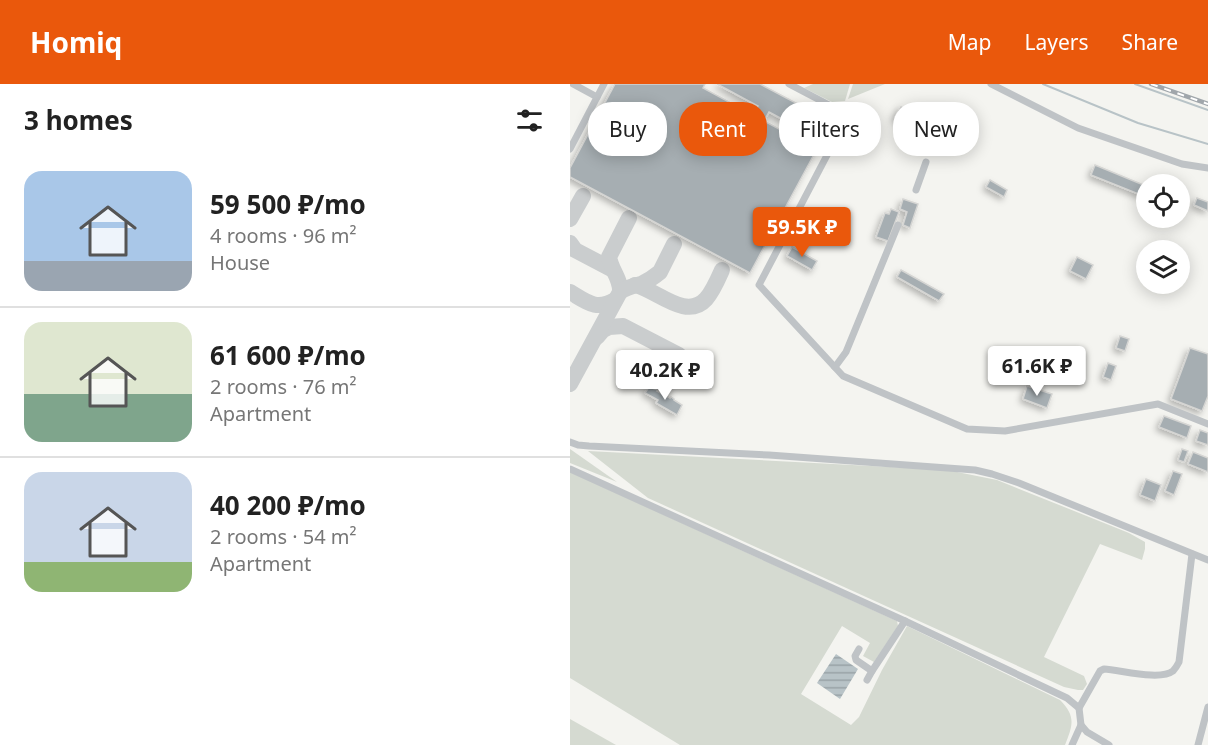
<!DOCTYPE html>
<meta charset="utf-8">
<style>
body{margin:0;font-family:"Noto Sans",sans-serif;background:#f6f6f6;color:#222;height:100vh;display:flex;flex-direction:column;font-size:22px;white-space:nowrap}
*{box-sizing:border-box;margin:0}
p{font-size:20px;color:#767676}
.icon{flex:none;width:33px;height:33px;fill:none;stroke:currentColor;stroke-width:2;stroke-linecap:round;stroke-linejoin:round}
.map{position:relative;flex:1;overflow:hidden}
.panel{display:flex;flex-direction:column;background:#fff;width:570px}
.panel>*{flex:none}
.top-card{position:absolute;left:18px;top:18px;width:530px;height:54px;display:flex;gap:12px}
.fabs{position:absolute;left:566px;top:90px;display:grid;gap:12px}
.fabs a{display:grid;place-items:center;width:54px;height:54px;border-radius:50%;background:#fff;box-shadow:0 3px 15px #0003;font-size:30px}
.price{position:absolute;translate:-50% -51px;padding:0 14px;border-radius:6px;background:#fff;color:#222;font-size:20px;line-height:39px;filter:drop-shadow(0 2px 3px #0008)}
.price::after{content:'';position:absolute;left:50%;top:36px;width:18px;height:14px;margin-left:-9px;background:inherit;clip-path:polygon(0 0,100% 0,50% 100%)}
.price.on{background:#ea580c;color:#fff}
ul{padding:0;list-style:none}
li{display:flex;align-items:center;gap:18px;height:150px;padding:0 24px}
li+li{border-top:2px solid #e0e0e0}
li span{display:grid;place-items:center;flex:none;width:168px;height:120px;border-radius:18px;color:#555}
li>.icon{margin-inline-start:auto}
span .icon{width:72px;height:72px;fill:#fffc;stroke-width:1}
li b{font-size:26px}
h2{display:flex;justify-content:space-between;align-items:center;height:72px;padding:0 24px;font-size:26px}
.chip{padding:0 21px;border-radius:24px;background:#fff;box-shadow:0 3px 15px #0003;font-size:21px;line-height:54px}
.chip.on{background:#ea580c;color:#fff}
header{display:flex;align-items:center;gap:36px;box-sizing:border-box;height:84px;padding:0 30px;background:#ea580c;color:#fff}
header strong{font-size:28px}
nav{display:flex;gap:33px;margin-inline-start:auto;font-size:21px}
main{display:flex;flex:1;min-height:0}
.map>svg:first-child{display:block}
</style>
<header>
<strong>Homiq</strong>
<nav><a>Map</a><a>Layers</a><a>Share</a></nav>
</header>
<main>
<section class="panel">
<h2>3 homes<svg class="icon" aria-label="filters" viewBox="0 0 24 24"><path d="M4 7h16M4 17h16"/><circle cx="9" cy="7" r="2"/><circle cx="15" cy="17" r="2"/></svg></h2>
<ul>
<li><span style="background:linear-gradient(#a9c7e8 75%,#9aa5b1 0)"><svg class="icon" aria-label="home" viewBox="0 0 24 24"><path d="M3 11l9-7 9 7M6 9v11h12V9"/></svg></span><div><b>59 500 ₽/mo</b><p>4 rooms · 96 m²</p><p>House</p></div></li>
<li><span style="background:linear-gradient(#dfe7d0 60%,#7fa58c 0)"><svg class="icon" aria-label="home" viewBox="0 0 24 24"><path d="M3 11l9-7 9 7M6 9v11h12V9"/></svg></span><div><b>61 600 ₽/mo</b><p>2 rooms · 76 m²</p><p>Apartment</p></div></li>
<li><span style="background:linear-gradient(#c9d6e8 75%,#8fb573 0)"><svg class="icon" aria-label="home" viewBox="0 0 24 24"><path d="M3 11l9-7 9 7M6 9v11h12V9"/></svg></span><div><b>40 200 ₽/mo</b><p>2 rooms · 54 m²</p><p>Apartment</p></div></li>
</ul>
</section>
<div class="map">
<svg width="638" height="661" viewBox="0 0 638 661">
<defs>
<pattern id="water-rules" width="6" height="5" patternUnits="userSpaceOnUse" patternTransform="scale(1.5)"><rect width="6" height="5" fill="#b8c3c7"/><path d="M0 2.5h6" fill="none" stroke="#99a3a7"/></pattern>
<filter id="shadow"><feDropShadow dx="-3" dy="3" stdDeviation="3" flood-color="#0004"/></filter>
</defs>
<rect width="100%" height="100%" fill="#f4f4f0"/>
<!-- grass -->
<g fill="#d5dad1">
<path d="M243 0H280L275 17 262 18 234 4Z"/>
<path d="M283 0H315L278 15Z"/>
<path d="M0 365 47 398 0 379Z"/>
<path d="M18 367 377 386 427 396 559 449 575 458V465L572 476 530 460 474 573 514 592 517 600 513 606H508L494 603 78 414Z"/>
<path d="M0 388 327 537 328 542 304 578 293 572 300 559 272 542 231 610 281 641 289 633 312 586 337 542 490 616C506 632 503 641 495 661H110L0 594Z"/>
<path d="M0 635 46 661H0Z"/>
</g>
<!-- water -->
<path fill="url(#water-rules)" d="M266 570 288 585 270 615 247 599Z"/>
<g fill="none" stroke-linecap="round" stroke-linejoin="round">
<!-- stream -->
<g stroke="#b8c3c7" stroke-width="2">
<path d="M473 0 568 39 638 60"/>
<path d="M565 0 638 26"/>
</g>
<!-- taxiway -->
<g stroke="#cacdce" stroke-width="16">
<path d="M0 135 13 112"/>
<path d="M0 159 5 166 43 186"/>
<path d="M65 201C87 206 116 237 136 215 143 207 148 195 152 186"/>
<path d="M0 208C17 218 26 227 45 216"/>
<path d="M50 208C51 195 41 186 39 173L59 134"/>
<path d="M27 253 33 246 39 243 53 242 109 271"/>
<path d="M0 300 50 208C57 203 63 202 71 200 78 197 84 193 90 188L104 160"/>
</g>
</g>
<!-- building -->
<g fill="#a6aeb2" stroke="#d5d5d3" stroke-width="1.5" fill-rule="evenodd" filter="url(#shadow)">
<path d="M45 0H135L133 4 183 31 188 22 147 0H190L262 38 260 42 262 43 253 60 245 56 243 61 248 63 180 189 0 93V84ZM199 28 244 52 239 61 194 37Z"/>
<path d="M331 23 362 40 353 56 344 51 347 46 325 34Z"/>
<path d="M525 81 576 102V113L521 91Z"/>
<path d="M420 96 437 106 434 113 416 103Z"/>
<path d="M627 114 638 118V127L624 121Z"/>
<path d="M333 115 348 120 340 144 333 141 337 128 330 125Z"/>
<path d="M321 125 329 128 318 157 306 153 315 129 319 130Z"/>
<path d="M222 163 247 177 242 186 217 172Z"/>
<path d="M507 173 523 181 516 195 500 187Z"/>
<path d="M331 186 374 210 369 217 327 193Z"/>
<path d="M550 252 559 255 555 267 546 264Z"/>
<path d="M620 264 638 270V312L632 327 601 315Z"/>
<path d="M538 279 546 282 541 296 533 293Z"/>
<path d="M457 302 482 310 477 324 453 315Z"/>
<path d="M79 303 88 306 87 307 100 314 101 313 104 315V316L112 321 107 331 86 319 88 316 75 309Z"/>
<path d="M594 332 621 342 617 354 589 343Z"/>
<path d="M630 346 638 349V361L626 357Z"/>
<path d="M612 365 618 367 614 378 608 376Z"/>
<path d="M623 368 638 374V388L618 380Z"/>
<path d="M603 387 612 390 604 411 595 407Z"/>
<path d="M576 395 591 401 585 417 570 411Z"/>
</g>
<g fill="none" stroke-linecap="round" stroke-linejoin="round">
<!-- minor -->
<g stroke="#bfc3c6" stroke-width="7">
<path d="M3 0 27 13"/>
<path d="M219 0 261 22 276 35 189 201 273 292 397 345 435 347 588 320 638 340"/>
<path d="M421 0 508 44 612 80 638 84"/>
<path d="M0 65 34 0"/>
<path d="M346 106 356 78"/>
<path d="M265 283 276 268 328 141"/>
<path d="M0 358 8 361 19 362 199 371 405 386 422 390 449 399 638 476"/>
<path d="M0 385 335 537 497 614 509 624 511 641 502 661"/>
<path d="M289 565 285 572 286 576 302 587 297 596"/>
<path d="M302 587 335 537"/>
<path d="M509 624 530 587 534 585C551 586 590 597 603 587 606 584 607 582 609 578L622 470"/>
<path d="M511 641 517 648 539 661"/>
<path d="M628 661 638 623"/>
</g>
<!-- rail casing -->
<g stroke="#a0a6ab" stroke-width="4.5">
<path id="rail" d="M581 0 638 20"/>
</g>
<!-- rail -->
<use href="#rail" stroke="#fff" stroke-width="2" stroke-dasharray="7" stroke-linecap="butt"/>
</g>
</svg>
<div class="fabs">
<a><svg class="icon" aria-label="locate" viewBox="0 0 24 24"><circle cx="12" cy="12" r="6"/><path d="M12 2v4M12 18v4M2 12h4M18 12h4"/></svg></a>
<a><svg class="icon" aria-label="layers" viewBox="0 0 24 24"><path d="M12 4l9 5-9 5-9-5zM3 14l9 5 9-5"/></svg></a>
</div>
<b class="price on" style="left:232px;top:174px">59.5K ₽</b>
<b class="price" style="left:467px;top:313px">61.6K ₽</b>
<b class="price" style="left:95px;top:317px">40.2K ₽</b>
<div class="top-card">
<a class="chip">Buy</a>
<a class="chip on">Rent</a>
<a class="chip">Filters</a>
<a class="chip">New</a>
</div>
</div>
</main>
